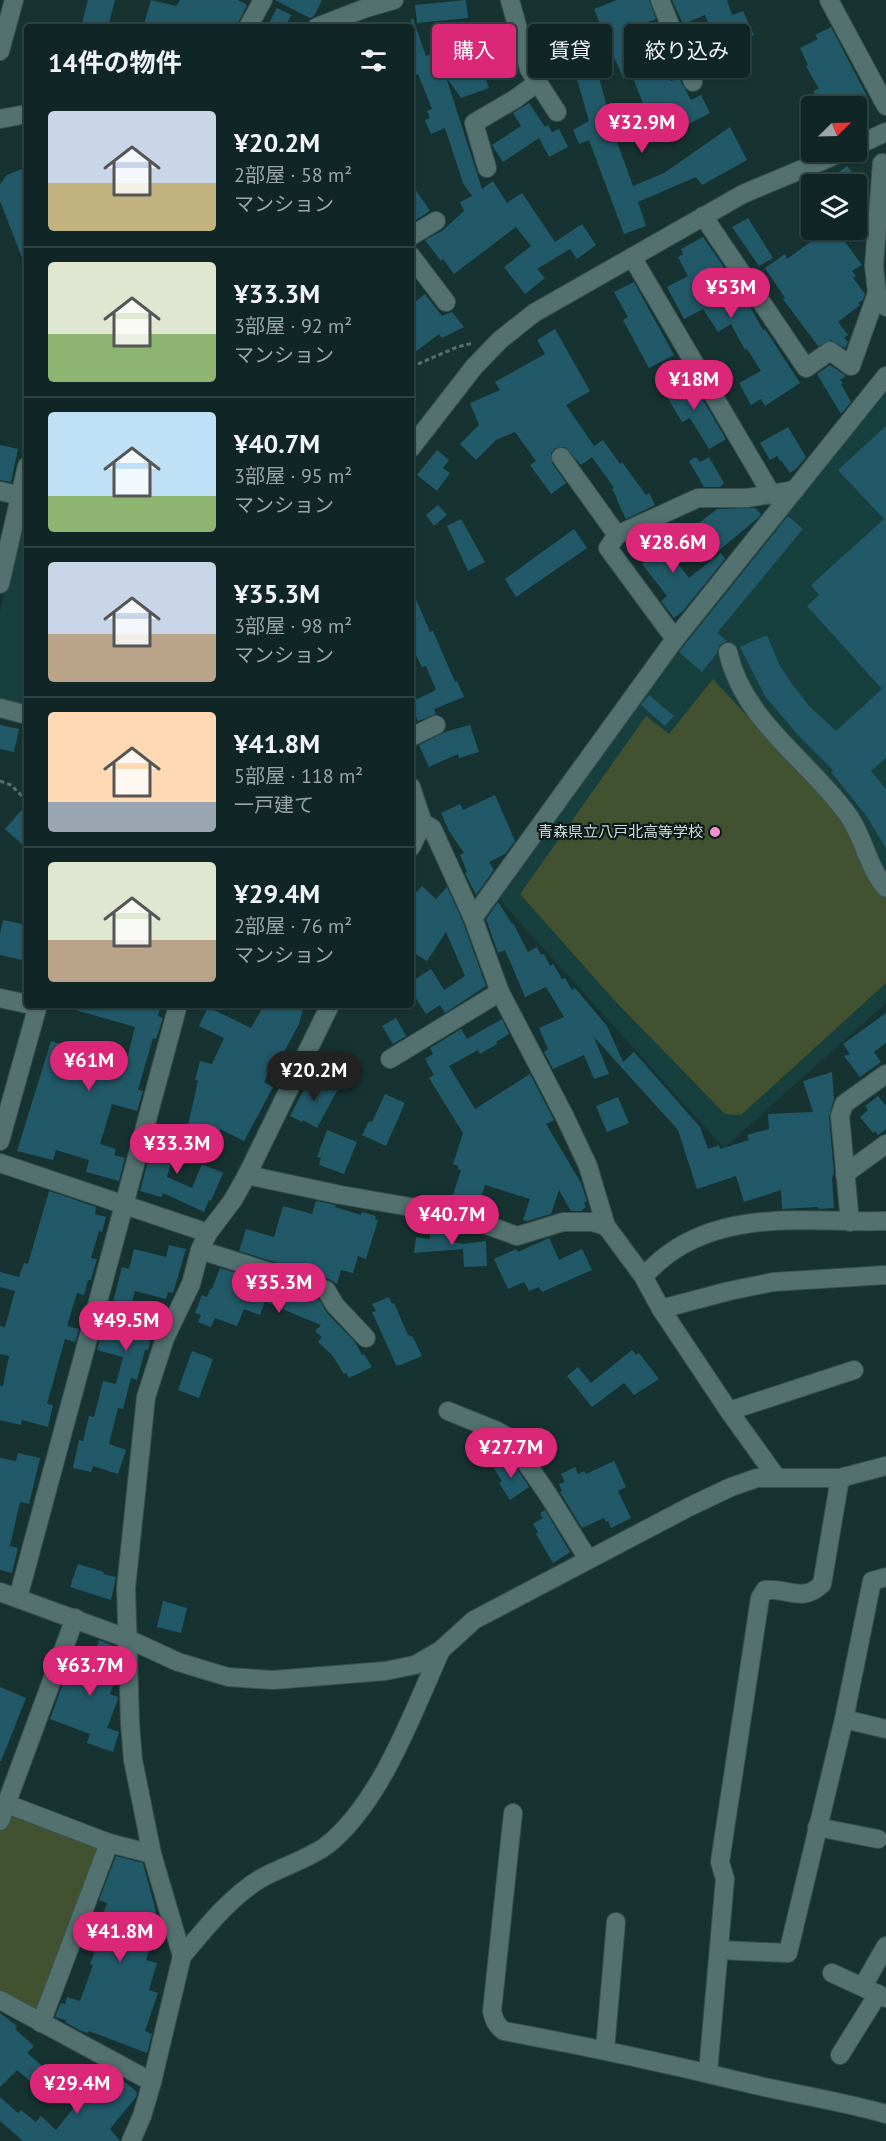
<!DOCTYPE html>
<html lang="ja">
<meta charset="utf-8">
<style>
body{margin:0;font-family:"PT Sans","Noto Sans JP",sans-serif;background:#1e3232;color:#f1f3f6;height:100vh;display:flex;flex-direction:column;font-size:22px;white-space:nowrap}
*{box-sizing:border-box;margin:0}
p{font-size:20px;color:#9ca5a7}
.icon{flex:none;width:33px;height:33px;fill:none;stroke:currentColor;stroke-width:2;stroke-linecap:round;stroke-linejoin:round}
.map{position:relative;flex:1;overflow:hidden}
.sheet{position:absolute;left:24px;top:24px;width:390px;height:984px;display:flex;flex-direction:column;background:#102626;border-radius:6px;box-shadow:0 2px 4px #0004,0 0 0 2px #304343}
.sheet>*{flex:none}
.guide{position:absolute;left:432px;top:24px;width:363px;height:54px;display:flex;gap:12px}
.needle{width:39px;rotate:67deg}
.controls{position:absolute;left:801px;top:96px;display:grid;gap:12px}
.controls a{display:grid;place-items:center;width:66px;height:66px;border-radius:6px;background:#102626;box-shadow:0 2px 4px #0004,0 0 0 2px #304343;font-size:30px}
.price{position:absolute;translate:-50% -51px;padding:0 14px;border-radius:21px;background:#db2777;color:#fff;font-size:20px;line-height:39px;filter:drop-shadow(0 2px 3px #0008)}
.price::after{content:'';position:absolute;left:50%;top:36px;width:18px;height:14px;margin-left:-9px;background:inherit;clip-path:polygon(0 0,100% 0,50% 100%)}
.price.selected{background:#222;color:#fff}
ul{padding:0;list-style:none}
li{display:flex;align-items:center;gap:18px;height:150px;padding:0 24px}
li+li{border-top:2px solid #304343}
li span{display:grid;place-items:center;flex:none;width:168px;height:120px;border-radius:6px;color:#555}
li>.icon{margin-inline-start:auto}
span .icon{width:72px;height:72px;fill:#fffc;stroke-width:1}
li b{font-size:26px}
h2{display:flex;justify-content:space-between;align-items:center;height:72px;padding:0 24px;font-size:26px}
.pill{padding:0 21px;border-radius:6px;background:#102626;box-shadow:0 2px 4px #0004,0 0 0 2px #304343;font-size:21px;line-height:54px}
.pill.selected{background:#db2777;color:#fff}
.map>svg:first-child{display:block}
</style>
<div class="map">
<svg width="886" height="2141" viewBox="0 0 886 2141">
<rect width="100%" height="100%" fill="#163332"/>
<!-- built -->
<g fill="#163f3d">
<path d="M886 386V1003L724 1148 497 897 687 634Z"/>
<path d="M27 495V705L0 699V612Z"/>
</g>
<!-- green -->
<g fill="#425231">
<path d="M713 679 846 823 875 884 886 897V983L741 1115 725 1114 614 1000 520 894 646 716 669 734Z"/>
<path d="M7 1804 109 1843 41 2023 0 2000V1821Z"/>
</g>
<!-- building -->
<g fill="#225969">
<path d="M88 0H115L108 27H81Z"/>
<path d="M151 0 176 6 180 0H238L247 5 236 27H143Z"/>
<path d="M275 0H322L314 16 310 18Z"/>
<path d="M466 0 468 18 417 23 415 5Z"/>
<path d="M617 0H649L656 19 634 27 654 78 668 73 671 81 679 78 691 100 701 95 710 113 673 132 665 118 651 125 632 75 623 78 594 9Z"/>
<path d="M672 0H727L732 15 743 11 754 35 719 50 705 15 683 24Z"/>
<path d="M277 8 291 15 285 27H267Z"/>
<path d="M411 19H413L426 56 500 31 502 38 507 37 515 59 509 61 512 73 486 80 489 88 461 98 446 77 482 189 493 181 507 203 522 193 555 242 582 224 596 245 577 259 570 249 537 269 545 278 525 294 504 267 531 246 516 227 454 274 443 259 441 261 425 240 442 231 464 211 460 202 472 196 463 183 445 128 431 134 425 120 430 118 427 111 432 109 418 74 411 77Z"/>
<path d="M831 27 868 98 850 106H842L837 96 820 105 813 91 819 89 806 66 808 65 800 48 818 39 815 35Z"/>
<path d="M593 56 616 139 633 186 664 173 730 127 747 160 702 185 696 177 638 202 646 226 624 234 589 140 579 144 573 130 589 121 572 62Z"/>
<path d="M529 103 545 127 548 125 552 132 559 129 568 147 549 157 539 138 503 162 492 145 521 126 513 113Z"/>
<path d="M847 166 861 184H844L836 174Z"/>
<path d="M27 167V267L26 268 0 201V184L7 175Z"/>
<path d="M411 183 430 211 412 222 411 221Z"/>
<path d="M748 218 773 258 759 266 732 227Z"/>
<path d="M827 230H842L849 239 845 242 862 265 852 271 856 276 853 278 865 294 863 300 858 303 860 305 838 322 848 335 844 338 848 342 845 348 831 340 818 346 783 299 785 298 765 268 785 254 787 259Z"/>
<path d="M703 237 746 299 763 330 765 329 800 383 765 406 761 399 751 405 739 383 761 371 747 349 745 350 731 324 718 332 703 309 684 319 667 287 688 276 678 257 683 254 681 249Z"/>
<path d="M634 282 674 355 649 368 623 320 628 317 614 292Z"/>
<path d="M425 294 442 316 452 312 464 327 442 338 439 334 411 355V305Z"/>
<path d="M555 329 590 391 566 405 594 446 603 440 620 464 622 462 646 495 649 493 655 505 626 519 616 498H617L612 489 614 488 592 457 581 465 565 447 555 448 551 453 552 463 566 483 551 494 530 465 536 461 515 432 496 440 476 460 460 444 479 425 470 403 500 390 495 382 545 354 537 340Z"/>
<path d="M830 365 846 376 840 380 843 383 841 384 851 402 841 414 817 374Z"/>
<path d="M688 375 726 439 709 449 690 418 682 422 663 390Z"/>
<path d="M886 426V758L871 771 886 789V848L865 814 831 772 833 770 797 734 765 696 740 647 767 635 779 664 789 680 809 706 836 731 882 689 807 606 819 595 811 585 884 519 838 470Z"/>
<path d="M788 427 806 457 797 468 790 473 781 460 780 461 777 456 770 460 760 443Z"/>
<path d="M0 445 18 449 11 482 0 480Z"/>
<path d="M437 450 449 460 443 468 450 473 437 491 417 475Z"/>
<path d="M696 457 700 462 709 457 724 483 720 487H704L689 461Z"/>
<path d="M438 505 447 515 434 526 426 515Z"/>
<path d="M755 508 761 514 758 518 712 556 697 537 701 533 695 526 717 509Z"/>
<path d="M788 516 803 529 717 633 727 641 719 645 717 653 702 672 679 652Z"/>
<path d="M461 519 485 562 468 571 447 526Z"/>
<path d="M574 529 587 548 516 597 505 579Z"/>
<path d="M650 532 657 542 659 540 689 578 721 553 725 559 683 611 674 618 661 601 667 596 642 564 644 562 632 546 637 542 636 539Z"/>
<path d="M411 588 430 632 433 631 455 682 457 681 464 697 434 709 436 714 418 721 411 707V702L436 690 426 666 422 667 411 646Z"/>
<path d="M649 695 674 716 665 726 641 705Z"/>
<path d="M0 725 19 729 14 752 0 749Z"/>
<path d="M470 725 479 752 459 758 458 754 429 767 419 745 445 732Z"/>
<path d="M495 795 515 841 505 854 489 862 494 870 476 895 465 873 467 872 460 855 464 853 449 831 441 813 460 804 463 810Z"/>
<path d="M27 804V849L5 829Z"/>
<path d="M422 886 436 899 447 887 463 922 486 986 445 1013 440 1005 426 1014 411 991V982L431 969 444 990 465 976 446 932 427 961 411 951V898Z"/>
<path d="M498 902 512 924 513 923 528 952 537 947 541 955 544 954 550 966 553 964 562 979 565 978 572 990 575 988 607 1026 623 1062 634 1052 700 1127 708 1149 719 1145 720 1149 749 1140 747 1135 769 1129 768 1114 813 1112 803 1081 832 1072 834 1099 829 1117 834 1173 832 1178 834 1208 818 1209V1207L782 1209 781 1190 744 1202 736 1176 697 1189 678 1130 594 1037 609 1074 594 1079 584 1055 553 1069 544 1052 548 1049 539 1028 564 1017 546 987 525 997 505 950 498 953 486 919Z"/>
<path d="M3 920 27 925V961L0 955V934Z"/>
<path d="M73 1005H161L158 1016 163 1018 156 1039 153 1038 138 1090 143 1091 137 1111 112 1104 100 1144 116 1149 114 1155 125 1158 119 1181 86 1172 89 1160 56 1150 53 1160 17 1151 51 1041 91 1053 92 1049 127 1059 135 1027 72 1009Z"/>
<path d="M264 1005H304L299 1024 284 1052 281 1051 277 1057 264 1082 273 1087 244 1141 220 1129 217 1134 188 1125 198 1081 195 1080 200 1061 212 1064 224 1038 199 1026 208 1007 251 1028Z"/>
<path d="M886 1013V1043L874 1052 881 1062 860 1077 844 1056 850 1054 843 1044Z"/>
<path d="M396 1018 406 1036 393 1044 382 1026Z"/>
<path d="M502 1019 509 1034 496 1042 497 1044 480 1054 478 1050 449 1066 475 1109 530 1074 554 1120 546 1124 581 1183 587 1201 584 1203 586 1207 581 1211H571L559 1190 551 1214 527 1221 523 1220 530 1199 485 1185 479 1203 453 1195 461 1170 458 1169V1166L453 1164 463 1133 429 1078 434 1075 425 1059 433 1054 430 1048 461 1029 467 1039Z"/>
<path d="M311 1076 338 1089 317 1128 303 1120 302 1122 290 1116Z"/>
<path d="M385 1094 405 1103 386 1146 362 1135 369 1121 372 1122Z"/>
<path d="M878 1096 886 1106V1129L878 1135 875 1131 873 1133 860 1117 868 1110 865 1106Z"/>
<path d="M618 1097 629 1123 607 1132 596 1106Z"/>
<path d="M157 1128 179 1135 167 1177 192 1188 202 1164 223 1173 211 1201 209 1200 204 1212 163 1193 161 1197 140 1191Z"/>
<path d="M327 1130 357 1142 344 1174 319 1165 321 1158 317 1157Z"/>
<path d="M49 1191 96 1207 95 1214 106 1217 102 1232 99 1231 91 1258 97 1259 91 1280H88L84 1295 77 1293 67 1326 79 1329 75 1342 65 1339 47 1404 53 1405 48 1427 22 1420 21 1425 0 1420V1386H3L9 1356 0 1354V1326L5 1327 15 1291 0 1287V1272L19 1277 24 1263 28 1264Z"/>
<path d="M316 1201 336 1205 335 1207 361 1215 362 1212 376 1216 375 1219 378 1220 366 1259 358 1256 353 1273 341 1270 337 1284 329 1279 239 1251 246 1229 274 1237 283 1206 312 1214Z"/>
<path d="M433 1223 451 1226 452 1242 463 1244 486 1241 487 1266 464 1267 463 1249 414 1253 416 1237 430 1239V1228H433Z"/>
<path d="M549 1238 559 1260 582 1249 592 1270 542 1292 539 1287 529 1291 524 1282 508 1289 494 1259 516 1249 518 1252Z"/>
<path d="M169 1245 186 1249 173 1293 168 1292 166 1299 135 1291 128 1317 155 1324 148 1350H145L137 1380 131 1378 123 1409 118 1408 109 1444 126 1450 118 1474 93 1466 91 1472 73 1468 79 1440 83 1441 89 1416 94 1417 103 1381 116 1384 123 1357 97 1350 103 1325 107 1326 122 1267 129 1269 134 1249 166 1257Z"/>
<path d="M220 1268 319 1299 327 1313 355 1342 362 1355 364 1354 372 1367 349 1378 346 1373 344 1374 332 1355 318 1342 322 1337 315 1331 321 1325 265 1302 260 1315 244 1309 237 1326 215 1318 211 1327 198 1322 201 1315 195 1313 202 1295 207 1297 210 1289H212Z"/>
<path d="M389 1297 392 1304 394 1303 408 1335 413 1337 422 1356 401 1365H396L372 1312 376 1311 372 1304Z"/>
<path d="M632 1350 636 1355 639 1353 659 1379 634 1395 624 1383 592 1407 567 1376 578 1367 591 1383Z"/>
<path d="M192 1351 213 1359 199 1398 178 1390Z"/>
<path d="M18 1453 40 1458 29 1504 20 1502 10 1546 18 1548 12 1573 0 1570V1458L16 1461Z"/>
<path d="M509 1457 529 1487 510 1500 499 1483 502 1481 493 1467Z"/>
<path d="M614 1461 626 1487 618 1491 631 1518 611 1528 608 1521 606 1522 604 1518 582 1528 560 1492 562 1491 559 1484 565 1482 561 1474 575 1467 578 1474 584 1471 586 1474Z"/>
<path d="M545 1510 570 1552 553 1563 536 1534 538 1532 533 1524 543 1518 540 1513Z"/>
<path d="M78 1564 104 1572 103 1574 116 1577 111 1600 70 1587Z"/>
<path d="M163 1601 187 1608 181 1633 157 1627Z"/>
<path d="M99 1640 116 1647 110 1667 117 1670V1676L110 1694 118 1697V1699L107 1728 119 1732 113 1752 87 1743 90 1734 50 1719 74 1654 92 1660Z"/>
<path d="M0 1687 26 1698 1 1761H0Z"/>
<path d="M116 1856 143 1863 156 1912 151 1925 157 1927 146 1960 157 1963 149 1990 158 1993 145 2031 152 2034 147 2053 89 2031 88 2033 81 2031 65 2022 66 2020 55 2017 61 2003 65 2004 67 1997 80 2001 93 1965 90 1964 103 1930 98 1929 107 1903 99 1900Z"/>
<path d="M0 2013 17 2026 15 2029 34 2046 27 2053 54 2076 42 2091 17 2070 0 2087Z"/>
<path d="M99 2068 122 2086 125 2082 137 2092 136 2097 110 2129 120 2141H23L0 2121V2097L18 2113 21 2110 36 2122 41 2116 56 2130 87 2091 83 2088Z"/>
</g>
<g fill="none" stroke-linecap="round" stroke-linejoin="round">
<!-- minor casing -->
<g stroke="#395150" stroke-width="20">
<g id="minor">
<path d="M510 0 529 69 557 112"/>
<path d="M660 0 693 82"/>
<path d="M829 0 886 106"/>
<path d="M248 27 263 0"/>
<path d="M317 27 366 8 394 0"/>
<path d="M0 51 14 0"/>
<path d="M0 119 27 114"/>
<path d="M856 146 886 132"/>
<path d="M882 163 874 266 877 293 886 307"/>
<path d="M487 168 474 123 515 99 538 82"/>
<path d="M703 216 806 368 830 351 851 366 877 293"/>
<path d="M411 236 436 221"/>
<path d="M411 256 446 302"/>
<path d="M632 257 772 495"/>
<path d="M411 448 474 367 500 340 534 313 743 194 843 152"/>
<path d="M561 457 617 535"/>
<path d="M0 491 20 496"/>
<path d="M0 584 27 466"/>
<path d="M675 639 608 548 617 535 698 498H747L795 490"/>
<path d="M728 652C743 719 806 759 845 811 863 833 868 869 886 888"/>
<path d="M0 708 27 715"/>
<path d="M411 737 436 725"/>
<path d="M411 787 423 823 432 828 473 918 500 992 565 1117 588 1166 606 1226 643 1276 661 1309 729 1411 777 1478"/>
<path d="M411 847 423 823"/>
<path d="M473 918 675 639 886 376"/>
<path d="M0 998 27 1004"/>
<path d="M390 1059 500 992"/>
<path d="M0 1141 38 1005"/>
<path d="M0 1163 208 1233"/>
<path d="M845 1174 886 1144"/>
<path d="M247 1175 341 1195 462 1216 517 1236 563 1222H592L606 1226"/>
<path d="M850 1222 840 1116 844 1104 886 1074"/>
<path d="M200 1250 326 1290 335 1305 366 1338"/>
<path d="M643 1276C651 1269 659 1261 667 1255 730 1208 813 1223 886 1221"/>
<path d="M661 1309 729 1291 773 1282 886 1275"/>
<path d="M448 1411 495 1430 508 1437 547 1493 588 1559"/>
<path d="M729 1411 854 1370"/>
<path d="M0 1592 126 1638 178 1662 228 1677 273 1680 385 1671 415 1665 441 1650 474 1620 689 1507 731 1487 757 1478H840L886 1466"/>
<path d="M18 1598 178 1005"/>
<path d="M844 1719 886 1729"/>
<path d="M7 1804 109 1843 152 1854"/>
<path d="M513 1813 492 2011C494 2020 496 2025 504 2031 586 2046 666 2063 747 2083 793 2094 840 2101 886 2114"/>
<path d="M0 1821 75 1618"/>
<path d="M817 1827 878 1839"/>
<path d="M719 1950 788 1953 844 1719 872 1581 886 1577"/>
<path d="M182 1956C206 1928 229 1898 260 1879 281 1867 306 1860 326 1846 381 1803 413 1712 441 1650"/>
<path d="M832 1973 886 1998"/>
<path d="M863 1986 886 1946"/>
<path d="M0 2000 152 2082"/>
<path d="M41 2023 109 1843"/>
<path d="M605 2050 616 1922"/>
<path d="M840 2055 878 1994"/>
<path d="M708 2072 725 1879 720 1862 760 1598 765 1590C788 1588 803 1603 822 1584L840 1478"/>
<path d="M131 2141 142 2116 152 2082 182 1956 152 1854 133 1760 130 1723 126 1588 146 1397 165 1338 191 1284 200 1250 208 1233 233 1200 247 1175 330 1005"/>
</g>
</g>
<!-- path -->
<g stroke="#57706f" stroke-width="3" stroke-dasharray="4.5 3" stroke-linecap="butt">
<path d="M411 367 457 347 473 343"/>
<path d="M0 781 11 785 27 801"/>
</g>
<!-- minor -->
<use href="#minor" stroke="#53716f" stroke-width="18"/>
</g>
<!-- markers -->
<circle fill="#f690d0" stroke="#0c1918" stroke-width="2" cx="715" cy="832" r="6"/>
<g text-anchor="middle" stroke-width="4.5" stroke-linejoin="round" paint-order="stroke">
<!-- poi labels -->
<g font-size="15" fill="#ccdddb" stroke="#0c1918" text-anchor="end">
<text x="703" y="837">青森県立八戸北高等学校</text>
</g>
</g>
</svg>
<div class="controls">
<a><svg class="needle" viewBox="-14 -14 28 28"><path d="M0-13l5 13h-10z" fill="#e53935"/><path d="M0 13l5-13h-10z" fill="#9ca5a7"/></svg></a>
<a><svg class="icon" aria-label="layers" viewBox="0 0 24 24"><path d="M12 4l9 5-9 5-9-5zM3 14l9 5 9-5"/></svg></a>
</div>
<b class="price" style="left:642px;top:154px">¥32.9M</b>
<b class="price" style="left:731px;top:319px">¥53M</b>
<b class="price" style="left:694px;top:411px">¥18M</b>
<b class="price" style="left:673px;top:574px">¥28.6M</b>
<b class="price" style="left:89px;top:1092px">¥61M</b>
<b class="price selected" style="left:314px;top:1102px">¥20.2M</b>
<b class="price" style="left:177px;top:1175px">¥33.3M</b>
<b class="price" style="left:452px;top:1246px">¥40.7M</b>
<b class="price" style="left:279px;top:1314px">¥35.3M</b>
<b class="price" style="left:126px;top:1352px">¥49.5M</b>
<b class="price" style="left:511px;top:1479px">¥27.7M</b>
<b class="price" style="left:90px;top:1697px">¥63.7M</b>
<b class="price" style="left:120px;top:1963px">¥41.8M</b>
<b class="price" style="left:77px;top:2115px">¥29.4M</b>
<div class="guide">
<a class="pill selected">購入</a>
<a class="pill">賃貸</a>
<a class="pill">絞り込み</a>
</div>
<section class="sheet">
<h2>14件の物件<svg class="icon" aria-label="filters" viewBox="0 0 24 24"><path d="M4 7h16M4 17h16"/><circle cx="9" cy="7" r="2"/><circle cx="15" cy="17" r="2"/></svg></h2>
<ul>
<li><span style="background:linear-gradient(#c9d6e8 60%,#c2b280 0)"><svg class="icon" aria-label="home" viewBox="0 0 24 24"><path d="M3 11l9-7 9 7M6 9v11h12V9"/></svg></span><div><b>¥20.2M</b><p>2部屋 · 58 m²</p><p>マンション</p></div></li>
<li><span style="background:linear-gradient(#dfe7d0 60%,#8fb573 0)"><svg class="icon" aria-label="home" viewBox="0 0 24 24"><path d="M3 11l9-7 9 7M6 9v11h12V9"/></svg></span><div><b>¥33.3M</b><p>3部屋 · 92 m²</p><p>マンション</p></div></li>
<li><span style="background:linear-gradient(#bfe0f5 70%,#8fb573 0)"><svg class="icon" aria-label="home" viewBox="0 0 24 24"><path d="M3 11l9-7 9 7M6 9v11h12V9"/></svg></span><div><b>¥40.7M</b><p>3部屋 · 95 m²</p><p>マンション</p></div></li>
<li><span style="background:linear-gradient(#c9d6e8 60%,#b9a48a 0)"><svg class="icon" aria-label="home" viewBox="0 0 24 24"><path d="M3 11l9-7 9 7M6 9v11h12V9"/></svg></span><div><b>¥35.3M</b><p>3部屋 · 98 m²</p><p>マンション</p></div></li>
<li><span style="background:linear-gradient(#ffd9b3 75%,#9aa5b1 0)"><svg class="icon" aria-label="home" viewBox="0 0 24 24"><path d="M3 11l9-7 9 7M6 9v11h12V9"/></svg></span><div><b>¥41.8M</b><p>5部屋 · 118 m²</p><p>一戸建て</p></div></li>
<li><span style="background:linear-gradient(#dfe7d0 65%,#b9a48a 0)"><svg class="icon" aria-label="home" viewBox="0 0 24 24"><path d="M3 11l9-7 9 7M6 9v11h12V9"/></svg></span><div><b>¥29.4M</b><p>2部屋 · 76 m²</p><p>マンション</p></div></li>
</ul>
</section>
</div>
